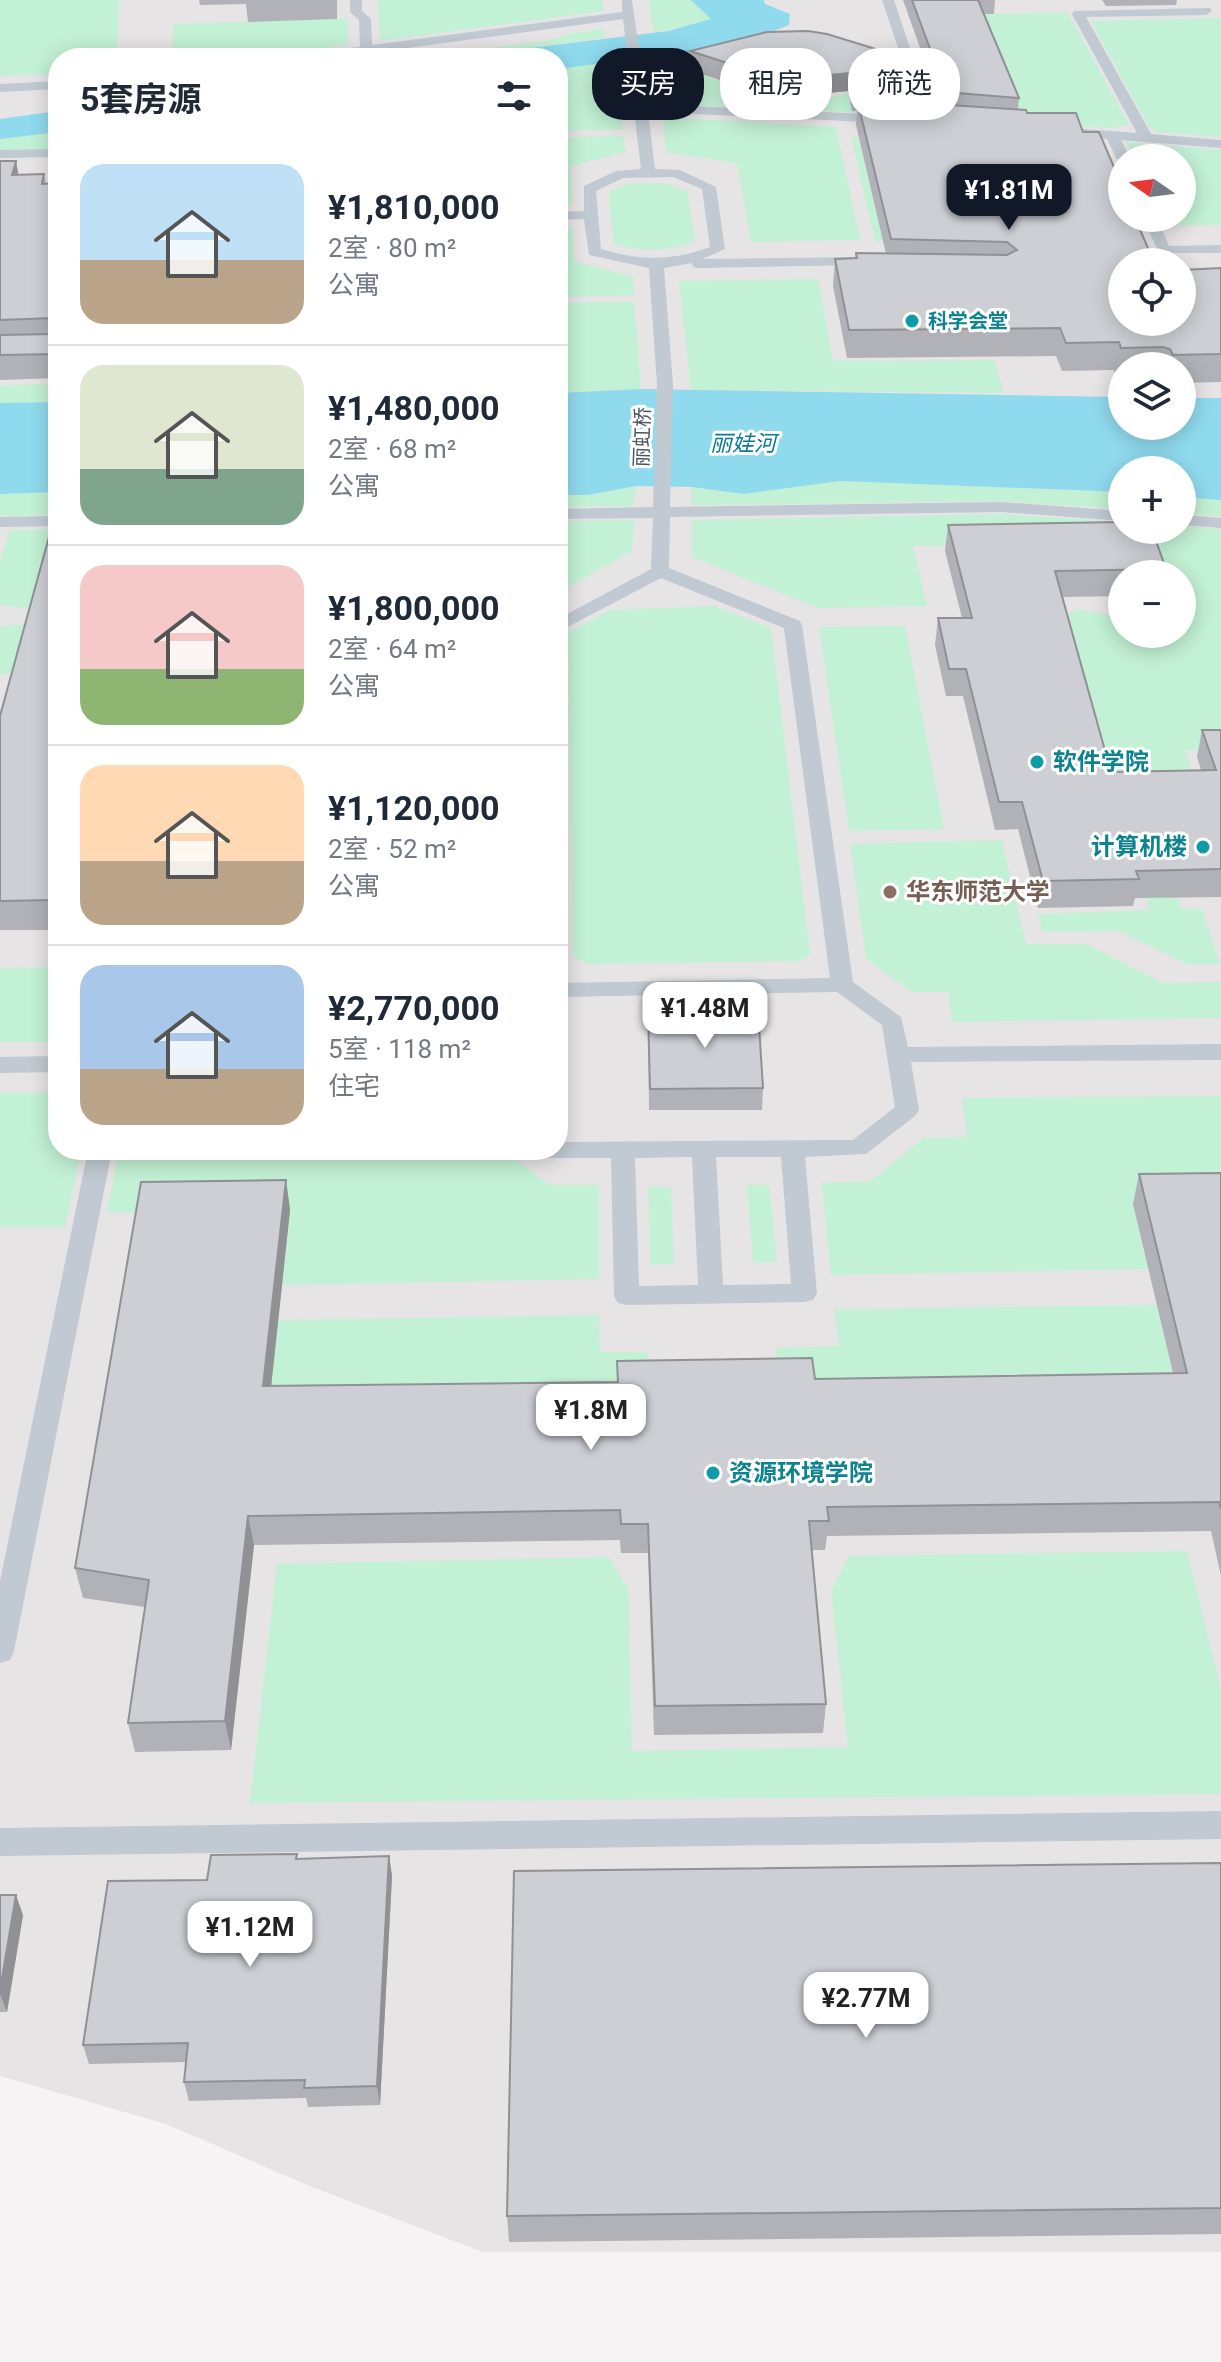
<!DOCTYPE html>
<html lang="zh">
<meta charset="utf-8">
<style>
body{margin:0;font-family:Roboto,"Noto Sans SC",sans-serif;background:#f2f2f3;color:#1f2937;height:100vh;display:flex;flex-direction:column;font-size:30px;white-space:nowrap}
*{box-sizing:border-box;margin:0}
p{font-size:26px;color:#747a83}
.icon{flex:none;width:44px;height:44px;fill:none;stroke:currentColor;stroke-width:2;stroke-linecap:round;stroke-linejoin:round}
.map{position:relative;flex:1;overflow:hidden}
.sheet{position:absolute;left:48px;top:48px;width:520px;height:1112px;display:flex;flex-direction:column;background:#fff;border-radius:32px;box-shadow:0 4px 20px #0003}
.sheet>*{flex:none}
.guide{position:absolute;left:592px;top:48px;width:508px;height:72px;display:flex;gap:16px}
.needle{width:52px;rotate:284deg}
.buttons{position:absolute;left:1108px;top:144px;display:grid;gap:16px}
.buttons a{display:grid;place-items:center;width:88px;height:88px;border-radius:50%;background:#fff;box-shadow:0 4px 20px #0003;font-size:40px}
.price{position:absolute;translate:-50% -68px;padding:0 18px;border-radius:16px;background:#fff;color:#222;font-size:26px;line-height:52px;filter:drop-shadow(0 2px 4px #0008)}
.price::after{content:'';position:absolute;left:50%;top:48px;width:24px;height:18px;margin-left:-12px;background:inherit;clip-path:polygon(0 0,100% 0,50% 100%)}
.price.on{background:#111827;color:#fff}
ul{padding:0;list-style:none}
li{display:flex;align-items:center;gap:24px;height:200px;padding:0 32px}
li+li{border-top:2px solid #e0e1e3}
li span{display:grid;place-items:center;flex:none;width:224px;height:160px;border-radius:24px;color:#555}
li>.icon{margin-inline-start:auto}
span .icon{width:96px;height:96px;fill:#fffc;stroke-width:1}
li b{font-size:34px}
h2{display:flex;justify-content:space-between;align-items:center;height:96px;padding:0 32px;font-size:34px}
.chip{padding:0 28px;border-radius:32px;background:#fff;box-shadow:0 4px 20px #0003;font-size:28px;line-height:72px}
.chip.on{background:#111827;color:#fff}
.map>svg:first-child{display:block}
</style>
<div class="map">
<svg width="1221" height="2362" viewBox="0 0 1221 2362">
<rect width="100%" height="100%" fill="#f5f3f3"/>
<!-- education -->
<path fill="#e6e4e5" fill-rule="evenodd" d="M0 0H1221V2252H483L312 2187 166 2124 0 2076ZM58 58H558V1150H58ZM1122 158H1182V218H1122ZM1122 262H1182V322H1122ZM1122 366H1182V426H1122ZM1122 470H1182V530H1122ZM1122 574H1182V634H1122Z"/>
<!-- green -->
<g fill="#c3f1d5">
<path d="M0 0H119L117 58H58V74L0 76Z"/>
<path d="M378 0H603L604 11 380 41Z"/>
<path d="M649 0H691L711 19 694 26 653 32Z"/>
<path d="M1068 13 1129 125 1111 128 937 116 923 75 978 74 974 17 984 14Z"/>
<path d="M348 18V45L245 58H171L174 24Z"/>
<path d="M1221 18V137L1157 132 1149 127 1091 21Z"/>
<path d="M604 29V38L449 58H414L552 40 568 34Z"/>
<path d="M734 46 725 81 737 90 782 101 784 109 662 104 654 57Z"/>
<path d="M615 61 623 129 558 131V69Z"/>
<path d="M852 93 915 115 793 110 791 101H812Z"/>
<path d="M663 117 836 127 860 240 751 242 737 163 666 152Z"/>
<path d="M58 132V149L0 150V139Z"/>
<path d="M623 136 626 152 571 166 572 205H558V138Z"/>
<path d="M851 137H858L883 241H875Z"/>
<path d="M1126 142 1221 150V225L1163 226 1160 218H1182V158H1133Z"/>
<path d="M630 183H665L687 191 695 241C665 252 644 253 613 243L609 192Z"/>
<path d="M558 227H572L574 261 633 277 634 295 558 297Z"/>
<path d="M818 279 833 361 994 360 1004 393 691 390 679 281Z"/>
<path d="M634 302 641 389 558 393V303Z"/>
<path d="M58 383V402L0 403V386Z"/>
<path d="M840 481 1122 492V509L1000 501 691 505 692 487 743 494Z"/>
<path d="M636 486 633 506 558 507V495H588Z"/>
<path d="M58 492V515L0 516V494Z"/>
<path d="M1182 497 1221 500V516L1182 514Z"/>
<path d="M999 514 1122 522V530H1182V526L1221 529V750H1185L1200 791 1148 802 1181 909H1202L1220 964H1186L1119 931 1042 932 1038 914 1150 910 1061 617 1077 609 1122 618V634H1182V574H1160L1148 542 913 546 927 606 818 608 692 557V520Z"/>
<path d="M634 520 632 551 558 593V521Z"/>
<path d="M58 529V564L32 609 0 605V562L10 530Z"/>
<path d="M714 606 771 628 810 955 800 961 587 964 573 956 568 633 610 610Z"/>
<path d="M28 624 14 674H0V626Z"/>
<path d="M905 626 944 829 849 831 819 627Z"/>
<path d="M1002 840 1026 944H1087L1162 983 1221 982V1018L952 1022 948 992H912L866 959 850 844Z"/>
<path d="M58 967V1042H0V968Z"/>
<path d="M0 1093H58V1150H81L65 1227H0Z"/>
<path d="M1221 1096V1203L1133 1204 1148 1269 831 1275 822 1183 870 1181 924 1138 967 1137 962 1098Z"/>
<path d="M119 1150H503L549 1185H599V1279L281 1285 289 1210 107 1213Z"/>
<path d="M747 1185H769L777 1262 753 1263Z"/>
<path d="M648 1187H671L674 1264 650 1265Z"/>
<path d="M1157 1305 1186 1429 780 1389 776 1348 839 1346 834 1309Z"/>
<path d="M599 1315 600 1352H648L649 1391 264 1448 278 1320Z"/>
<path d="M1187 1551 1221 1690V1794L250 1803 277 1564 608 1557 628 1588 632 1751 848 1747 831 1591 849 1556Z"/>
</g>
<!-- water -->
<g fill="#90daee">
<path d="M691 0H764L765 4 790 14 789 25 734 46 558 69V58H449L668 31 711 19Z"/>
<path d="M58 111V132L0 139V119Z"/>
<path d="M641 389 1122 397V426H1182V398H1221V500L1182 497V470H1122V492L840 481 743 494 692 487 636 486 588 495H558V393Z"/>
<path d="M58 402V492L0 494V403Z"/>
</g>
<g fill="none" stroke-linecap="round" stroke-linejoin="round">
<!-- lane -->
<g fill="#c1cad2" fill-rule="evenodd">
<path d="M350 0H362V11L371 19 372 45 622 12V0H632L647 104 889 115 896 119 889 123 648 112 655 169 680 170 716 187 725 249 702 259 865 257 872 261 865 265 698 268 693 267 692 263 664 268 673 385 670 507 1001 502 1122 511V521L1001 512 670 517 669 568 800 621 802 625 853 982 901 1017 908 1047 1221 1044V1060L911 1062 919 1110 915 1116 866 1154 805 1157 817 1293 813 1300 804 1302 627 1305 618 1303 614 1296 611 1158H548L540 1156 536 1150H558V1142L853 1140 895 1107 882 1025 837 992 558 997V983L830 978 784 628 661 578 558 632V619L651 569 653 518 558 519V509L653 507 657 385 649 268 589 255 584 219 558 220V212L584 211V186L616 171 641 169 623 19 333 58H298L304 54 360 47 359 20 350 12ZM673 177 702 189 710 247C672 261 641 261 601 249L596 191 623 178ZM692 1157 698 1285 639 1286 635 1158ZM716 1157H781L791 1284 723 1285Z"/>
<path d="M882 0H894L915 63 914 66 903 63Z"/>
<path d="M1210 8 1212 11 1206 15 1086 17 1151 134 1221 140V148L1121 140 1130 158H1122V162L1116 158 1107 139 1065 135V129L1070 128 1137 133 1072 14 1074 11Z"/>
<path d="M907 72 918 75 934 121 932 124 920 121 906 75Z"/>
<path d="M58 81V89L0 92V84Z"/>
<path d="M58 149V157L0 158V150Z"/>
<path d="M1143 218H1157L1169 246 1221 245V253H1159Z"/>
<path d="M1182 515 1221 518V528L1182 525Z"/>
<path d="M58 516V526L0 527V517Z"/>
<path d="M58 1056V1072L0 1073V1057Z"/>
<path d="M88 1150H112L14 1651 10 1660 0 1663V1581Z"/>
<path d="M1221 1811V1839L0 1856V1828Z"/>
</g>
</g>
<!-- wall -->
<g fill="#b0b2b7">
<path d="M199 0H337V19L248 22 246 4 200 5Z"/>
<path d="M903 0H995L994 14H983L1019 98 1018 109 1122 322 1221 268V382L1182 383V366H1122V376H1116L1114 370 1062 371 1056 356 847 358 833 286 835 259 855 258 856 253 886 254 856 125 857 111H852L848 91 787 97 764 94 689 70 690 51 906 77 917 95 916 103 940 104Z"/>
<path d="M1102 0H1177L1176 5 1106 6Z"/>
<path d="M0 161H16L18 175 44 174 46 184 58 183V378L0 380Z"/>
<path d="M948 525 1166 569 1165 574H1122V596L1062 597 1111 772 1201 770 1197 757 1202 730H1221V897L1135 898 1133 906 1038 908 1018 829 995 830 963 696H946L935 645 938 618H962L945 551Z"/>
<path d="M58 536V930H0V716Z"/>
<path d="M648 1011 763 1088 762 1110H649Z"/>
<path d="M1221 1173V1576L1211 1531 827 1536 825 1550H812L826 1704 823 1733 654 1735 648 1553H621L620 1540 254 1545 231 1750 135 1752 128 1723 145 1607 83 1598 75 1568 286 1180 290 1210 271 1386 617 1382V1361L815 1379 1173 1373 1133 1204 1139 1174Z"/>
<path d="M297 1854V1859L389 1856 392 1876 380 2105 308 2107 306 2098 189 2101 184 2082 186 2062 89 2064 83 2045Z"/>
<path d="M1221 1863V2234L509 2242 507 2216Z"/>
<path d="M0 1895 23 1915 7 2012H0Z"/>
</g>
<!-- shaded-wall -->
<g fill="#909195">
<path d="M907 64 905 82 889 67Z"/>
<path d="M849 73 848 91 787 97 788 79Z"/>
<path d="M16 161 20 183 12 175Z"/>
<path d="M56 884 58 896V929L52 900Z"/>
<path d="M286 1180 290 1210 268 1416 263 1386Z"/>
<path d="M248 1516 254 1545 231 1750 225 1721Z"/>
<path d="M389 1856 392 1876 380 2105 377 2086Z"/>
<path d="M16 1895 23 1915 7 2012 0 1994V1990Z"/>
</g>
<!-- building -->
<g fill="#cdcfd5" stroke="#909195" stroke-width="2">
<path d="M912 0H978L1019 98 946 92Z"/>
<path d="M808 31 827 34 905 58 907 64 889 67 912 81 917 95 854 92 849 73 788 79 765 75 690 51 767 32Z"/>
<path d="M857 99 1026 110 1027 113H1076L1083 132H1099L1122 186V218H1135L1154 262H1122V322H1182V270L1221 268V354L1173 355 1170 349 1163 347 1121 348 1119 342 1066 343 1060 328 849 330 835 259 857 258 856 253 1007 255 1017 250 1007 242 891 239Z"/>
<path d="M0 161H16L12 175 44 174 42 184 58 183V272L56 283H58V354L0 355V335L54 334 57 331 54 318 0 320Z"/>
<path d="M1122 522V530H1152L1166 569 1055 571 1111 772 1216 770 1202 730H1221V869L1136 871 1139 879 1043 881 1022 802H999L966 669H949L938 618H972L948 525Z"/>
<path d="M58 536V884H56L52 900 0 901V716L49 537Z"/>
<path d="M758 1010 763 1088 650 1089 648 1011Z"/>
<path d="M1221 1173V1509L1219 1502 827 1507 829 1521H809L826 1704 655 1706 648 1524H621L620 1510 248 1516 225 1721 128 1723 149 1580 75 1568 141 1182 286 1180 263 1386 618 1382 617 1361 812 1358 815 1379 1187 1373 1139 1174Z"/>
<path d="M297 1854 296 1859 389 1856 377 2086 304 2088 305 2080 184 2082 188 2043 83 2045 108 1881 207 1880 211 1855Z"/>
<path d="M1221 1863V2208L507 2216 514 1871Z"/>
<path d="M0 1895H16L0 1990Z"/>
</g>
<!-- markers -->
<g fill="#0f9aa8" stroke="#fff" stroke-width="3">
<circle cx="912" cy="321" r="8"/>
<circle cx="1037" cy="762" r="8"/>
<circle cx="1203" cy="847" r="8"/>
<circle cx="713" cy="1473" r="8"/>
</g>
<circle fill="#8d6e63" stroke="#fff" stroke-width="3" cx="890" cy="892" r="8"/>
<g text-anchor="middle" stroke-width="6" stroke-linejoin="round" paint-order="stroke">
<!-- far-culture labels -->
<g font-size="20" font-weight="bold" fill="#0d838f" stroke="#fff" text-anchor="start">
<text x="928" y="328">科学会堂</text>
</g>
<!-- far-street labels -->
<g font-size="20" fill="#4a5661" stroke="#fff">
<text transform="translate(642 437) rotate(-88)" y="7">丽虹桥</text>
</g>
<!-- far-water labels -->
<g font-size="22" font-style="italic" fill="#0c7c9b" stroke="#fff">
<text x="743" y="451">丽娃河</text>
</g>
<!-- culture labels -->
<g font-size="24" font-weight="bold" fill="#0d838f" stroke="#fff" text-anchor="start">
<text x="1053" y="770">软件学院</text>
<text x="1187" y="855" text-anchor="end">计算机楼</text>
<text x="729" y="1481">资源环境学院</text>
</g>
<!-- education labels -->
<g font-size="24" font-weight="bold" fill="#785e54" stroke="#fff" text-anchor="start">
<text x="906" y="900">华东师范大学</text>
</g>
</g>
</svg>
<div class="buttons">
<a><svg class="needle" viewBox="-14 -14 28 28"><path d="M0-13l5 13h-10z" fill="#e53935"/><path d="M0 13l5-13h-10z" fill="#747a83"/></svg></a>
<a><svg class="icon" aria-label="locate" viewBox="0 0 24 24"><circle cx="12" cy="12" r="6"/><path d="M12 2v4M12 18v4M2 12h4M18 12h4"/></svg></a>
<a><svg class="icon" aria-label="layers" viewBox="0 0 24 24"><path d="M12 4l9 5-9 5-9-5zM3 14l9 5 9-5"/></svg></a>
<a>+</a>
<a>−</a>
</div>
<b class="price on" style="left:1009px;top:232px">¥1.81M</b>
<b class="price" style="left:705px;top:1050px">¥1.48M</b>
<b class="price" style="left:591px;top:1452px">¥1.8M</b>
<b class="price" style="left:250px;top:1969px">¥1.12M</b>
<b class="price" style="left:866px;top:2040px">¥2.77M</b>
<div class="guide">
<a class="chip on">买房</a>
<a class="chip">租房</a>
<a class="chip">筛选</a>
</div>
<section class="sheet">
<h2>5套房源<svg class="icon" aria-label="filters" viewBox="0 0 24 24"><path d="M4 7h16M4 17h16"/><circle cx="9" cy="7" r="2"/><circle cx="15" cy="17" r="2"/></svg></h2>
<ul>
<li><span style="background:linear-gradient(#bfe0f5 60%,#b9a48a 0)"><svg class="icon" aria-label="home" viewBox="0 0 24 24"><path d="M3 11l9-7 9 7M6 9v11h12V9"/></svg></span><div><b>¥1,810,000</b><p>2室 · 80 m²</p><p>公寓</p></div></li>
<li><span style="background:linear-gradient(#dfe7d0 65%,#7fa58c 0)"><svg class="icon" aria-label="home" viewBox="0 0 24 24"><path d="M3 11l9-7 9 7M6 9v11h12V9"/></svg></span><div><b>¥1,480,000</b><p>2室 · 68 m²</p><p>公寓</p></div></li>
<li><span style="background:linear-gradient(#f6c9c9 65%,#8fb573 0)"><svg class="icon" aria-label="home" viewBox="0 0 24 24"><path d="M3 11l9-7 9 7M6 9v11h12V9"/></svg></span><div><b>¥1,800,000</b><p>2室 · 64 m²</p><p>公寓</p></div></li>
<li><span style="background:linear-gradient(#ffd9b3 60%,#b9a48a 0)"><svg class="icon" aria-label="home" viewBox="0 0 24 24"><path d="M3 11l9-7 9 7M6 9v11h12V9"/></svg></span><div><b>¥1,120,000</b><p>2室 · 52 m²</p><p>公寓</p></div></li>
<li><span style="background:linear-gradient(#a9c7e8 65%,#b9a48a 0)"><svg class="icon" aria-label="home" viewBox="0 0 24 24"><path d="M3 11l9-7 9 7M6 9v11h12V9"/></svg></span><div><b>¥2,770,000</b><p>5室 · 118 m²</p><p>住宅</p></div></li>
</ul>
</section>
</div>
